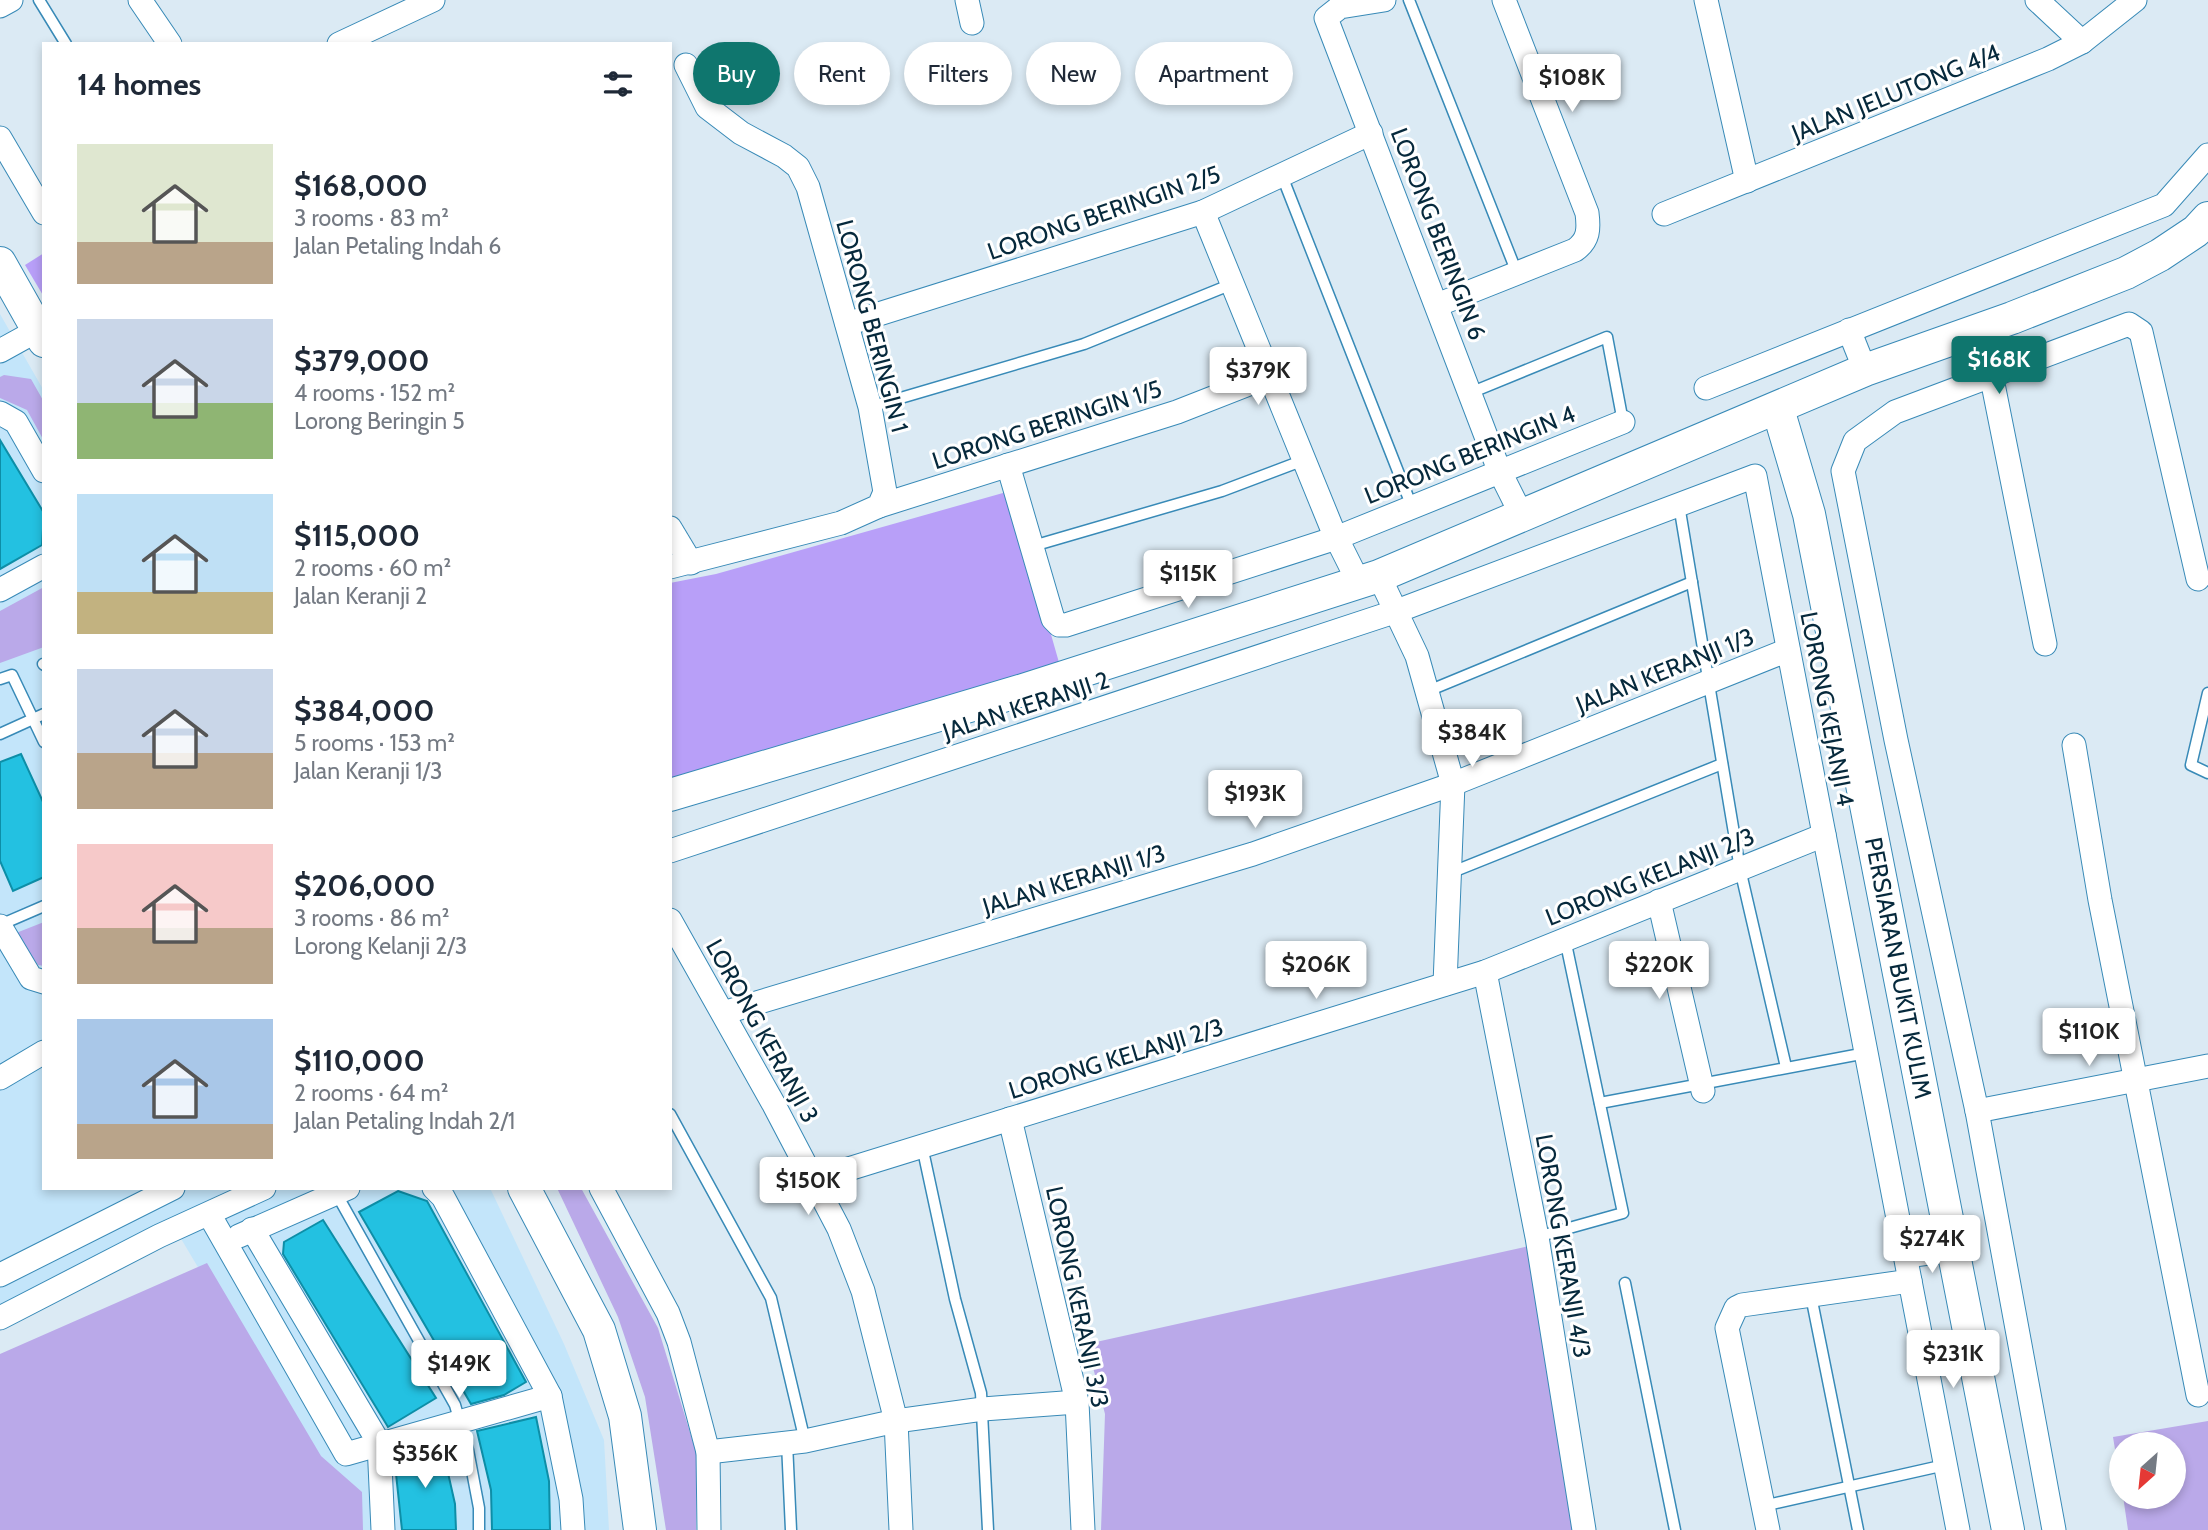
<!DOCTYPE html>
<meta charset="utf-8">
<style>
body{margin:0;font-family:Cabin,sans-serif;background:#f6f6f7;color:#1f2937;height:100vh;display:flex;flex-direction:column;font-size:26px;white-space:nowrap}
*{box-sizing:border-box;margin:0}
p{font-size:23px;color:#747a83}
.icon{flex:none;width:38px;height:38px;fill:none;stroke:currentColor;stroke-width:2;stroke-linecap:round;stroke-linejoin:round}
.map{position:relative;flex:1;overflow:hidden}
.side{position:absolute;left:42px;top:42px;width:630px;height:1148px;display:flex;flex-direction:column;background:#fff;border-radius:0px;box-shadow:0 4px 10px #0003}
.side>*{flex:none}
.hud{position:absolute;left:693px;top:42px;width:665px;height:63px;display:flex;gap:14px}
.needle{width:46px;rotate:207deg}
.tools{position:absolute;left:2109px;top:1432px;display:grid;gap:14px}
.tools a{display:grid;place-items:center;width:77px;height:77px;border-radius:50%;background:#fff;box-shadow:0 4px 10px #0003;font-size:35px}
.price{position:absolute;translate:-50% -60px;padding:0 16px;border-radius:7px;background:#fff;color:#222;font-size:23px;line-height:46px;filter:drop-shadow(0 2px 4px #0008)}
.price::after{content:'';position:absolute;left:50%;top:42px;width:21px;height:16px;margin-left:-10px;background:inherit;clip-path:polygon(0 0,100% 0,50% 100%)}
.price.on{background:#0f766e;color:#fff}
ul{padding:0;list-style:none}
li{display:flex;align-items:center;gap:21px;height:175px;padding:0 35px}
li span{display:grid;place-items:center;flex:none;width:196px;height:140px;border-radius:0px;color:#555}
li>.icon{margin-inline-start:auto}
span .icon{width:84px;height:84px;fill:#fffc;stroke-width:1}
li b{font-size:30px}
h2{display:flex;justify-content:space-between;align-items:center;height:84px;padding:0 35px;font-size:30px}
.pill{padding:0 24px;border-radius:32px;background:#fff;box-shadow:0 4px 10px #0003;font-size:24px;line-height:63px}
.pill.on{background:#0f766e;color:#fff}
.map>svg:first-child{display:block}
</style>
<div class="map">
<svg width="2208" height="1530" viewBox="0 0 2208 1530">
<rect width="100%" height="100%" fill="#dbeaf4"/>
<!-- built -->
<path fill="#c3e5fa" d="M0 314 44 391V1188H490L564 1344 604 1440 609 1530H334L333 1494 180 1237 0 1322Z"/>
<!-- green -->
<g fill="#baa9e9">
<path d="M4 375 31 379 44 402V441L27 410 0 398V377Z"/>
<path d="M44 587V647L0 663V611Z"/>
<path d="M44 922V966L38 965 16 933Z"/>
<path d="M557 1188H581L658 1328 696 1452V1530H666L645 1397 618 1317Z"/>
<path d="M1529 1246 1574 1530H1101L1105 1414 1087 1344Z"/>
<path d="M207 1263 321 1456 362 1492 363 1530H0V1354Z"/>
<path d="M2208 1421V1530H2128L2123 1496H2174V1444H2121V1487L2113 1437Z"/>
</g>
<!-- forest -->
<g fill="#b89ff8">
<path d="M44 253V297L25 265Z"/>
<path d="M1010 491 1060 666 670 781V583L716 574Z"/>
</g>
<!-- building -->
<g fill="#23c1e1" stroke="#0d8ea7" stroke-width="2">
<path d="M0 440 44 513 42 545 0 569Z"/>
<path d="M21 754 44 804V877L13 891 0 861V762Z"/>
<path d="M398 1191 427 1201 526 1382 504 1395 471 1404 359 1212Z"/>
<path d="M323 1220 436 1398 388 1427 283 1254 284 1242Z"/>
<path d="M536 1417 549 1481 550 1530H492L491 1490 477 1431Z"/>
<path d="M441 1442 455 1504 456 1530H402L394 1455Z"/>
</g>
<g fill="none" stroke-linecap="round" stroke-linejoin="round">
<!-- lane casing -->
<g stroke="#388ab7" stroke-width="13">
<g id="lane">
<path d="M39 0 66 44"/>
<path d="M1409 0 1517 273"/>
<path d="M1282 176 1412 507"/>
<path d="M1470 393 1607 337 1623 422"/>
<path d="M870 407 1084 344 1232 284"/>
<path d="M1679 505 1740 869 1786 1067"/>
<path d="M1033 546 1222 491 1304 460"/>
<path d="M43 664 44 665"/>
<path d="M0 679 12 675 44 742"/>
<path d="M1428 691 1692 582"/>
<path d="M2208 693 2191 765 2208 773"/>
<path d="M0 734 44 714"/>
<path d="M1450 873 1722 764"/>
<path d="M0 925 44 906"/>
<path d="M1600 1103 1866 1053"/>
<path d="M670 1114 771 1298 805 1441"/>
<path d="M922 1146 955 1299 981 1393 988 1530"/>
<path d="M336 1193 455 1405 468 1450 479 1508V1530"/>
<path d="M1537 1237 1623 1213 1565 939"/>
<path d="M1625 1283 1675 1530"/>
<path d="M1811 1296 1858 1530"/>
<path d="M787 1443 791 1530"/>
<path d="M1763 1506 1945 1465"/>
</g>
</g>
<!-- street casing -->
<g stroke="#388ab7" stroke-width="25">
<g id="street">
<path d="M140 0 170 44"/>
<path d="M967 0 972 23"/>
<path d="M1384 0 1340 7 1326 18 1499 470 1521 514"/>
<path d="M1706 0 1747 181"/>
<path d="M2037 0 2082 42"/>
<path d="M0 6 11 0"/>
<path d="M339 44 433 0"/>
<path d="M0 138 44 213"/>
<path d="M1203 212 1333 531 1359 583"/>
<path d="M1664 214 2048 59 2082 42 2135 0"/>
<path d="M1437 305 1575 250C1589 240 1589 229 1587 213L1504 0"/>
<path d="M847 324 1203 212 1371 133"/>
<path d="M1982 329 2045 644"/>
<path d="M1849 330 1865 370"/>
<path d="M0 351 38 330"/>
<path d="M1706 388 2164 205 2208 155"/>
<path d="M0 413 16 422 44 471"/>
<path d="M1008 465 1053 619 1059 625H1066L1336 538 1623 422"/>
<path d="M879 506 1177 412 1269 376"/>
<path d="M670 528 691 563"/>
<path d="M670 567 841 523 879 506 885 492 870 407 808 187 798 167 784 156 741 133 707 107 686 65"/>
<path d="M1379 576 1417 656 1453 784 1445 984"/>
<path d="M0 590 44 566"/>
<path d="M2074 745 2100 900 2198 1395"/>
<path d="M670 851 1397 611 1755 476 1958 1530"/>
<path d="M1659 901 1703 1091"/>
<path d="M670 920 773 1103 839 1229 863 1291 896 1421 901 1530"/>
<path d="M0 926 31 978 44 982"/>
<path d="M1485 972 1537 1237 1584 1530"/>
<path d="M723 1013 1253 854 1453 784 1788 650"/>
<path d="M0 1078 44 1052"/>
<path d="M1977 1111 2208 1066"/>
<path d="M1010 1119 1077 1402 1083 1530"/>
<path d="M813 1180 1485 972 1824 835"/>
<path d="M434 1188 443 1197 550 1396 571 1499 573 1530"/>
<path d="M601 1188 668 1313 679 1342 708 1452 709 1530"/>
<path d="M209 1214 346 1454 550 1396"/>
<path d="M252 1229 379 1443 383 1530"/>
<path d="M239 1236 348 1188"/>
<path d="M1906 1256 1952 1250"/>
<path d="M0 1275 173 1188"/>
<path d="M0 1318 159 1236 264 1188"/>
<path d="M708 1452 805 1441 896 1421 983 1409 1077 1402"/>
<path d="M1768 1530 1727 1328 1736 1308 1742 1305 1910 1281"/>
<path d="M2054 1530 1977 1111 1896 740 1843 471 1855 441 1895 412 2129 324 2141 332 2198 579"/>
</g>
</g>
<!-- secondary casing -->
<g stroke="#388ab7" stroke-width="34">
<g id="secondary">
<path d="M0 263 44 341"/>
<path d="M1778 409 1809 514 2008 1530"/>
<path d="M670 795 1023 690 1379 576 1865 370 2012 318 2126 273 2160 255 2196 231 2208 218"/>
<path d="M524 1188 599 1330 625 1416 640 1530"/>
</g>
</g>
<!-- lane -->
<use href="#lane" stroke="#fff" stroke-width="10"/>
<!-- street -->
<use href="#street" stroke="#fff" stroke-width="23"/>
<!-- secondary -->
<use href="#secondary" stroke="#fff" stroke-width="32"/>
</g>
<g text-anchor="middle" stroke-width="6" stroke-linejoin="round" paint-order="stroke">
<!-- street labels -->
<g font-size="24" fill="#06293c" stroke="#fff">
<text transform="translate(1896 93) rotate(-22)" y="8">JALAN JELUTONG 4/4</text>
<text transform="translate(1104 213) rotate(-19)" y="8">LORONG BERINGIN 2/5</text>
<text transform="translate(1438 234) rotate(69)" y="8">LORONG BERINGIN 6</text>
<text transform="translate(872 326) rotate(75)" y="8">LORONG BERINGIN 1</text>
<text transform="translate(1047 425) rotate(-18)" y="8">LORONG BERINGIN 1/5</text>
<text transform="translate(1470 455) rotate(-22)" y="8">LORONG BERINGIN 4</text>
<text transform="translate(1665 671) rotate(-22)" y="8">JALAN KERANJI 1/3</text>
<text transform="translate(1026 706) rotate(-18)" y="8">JALAN KERANJI 2</text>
<text transform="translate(1827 709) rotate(79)" y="8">LORONG KEJANJI 4</text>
<text transform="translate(1650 877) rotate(-22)" y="8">LORONG KELANJI 2/3</text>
<text transform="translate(1074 880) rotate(-17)" y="8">JALAN KERANJI 1/3</text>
<text transform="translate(1898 968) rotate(79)" y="8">PERSIARAN BUKIT KULIM</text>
<text transform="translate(762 1031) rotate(61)" y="8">LORONG KERANJI 3</text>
<text transform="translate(1116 1059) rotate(-17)" y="8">LORONG KELANJI 2/3</text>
<text transform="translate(1563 1246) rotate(80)" y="8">LORONG KERANJI 4/3</text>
<text transform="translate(1077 1297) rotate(78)" y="8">LORONG KERANJI 3/3</text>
</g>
</g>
</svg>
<div class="tools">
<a><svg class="needle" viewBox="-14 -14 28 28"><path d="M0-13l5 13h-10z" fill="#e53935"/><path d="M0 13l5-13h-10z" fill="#747a83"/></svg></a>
</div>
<b class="price" style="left:1572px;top:114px">$108K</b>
<b class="price on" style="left:1999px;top:396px">$168K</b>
<b class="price" style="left:1258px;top:407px">$379K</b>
<b class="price" style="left:1188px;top:610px">$115K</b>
<b class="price" style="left:1472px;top:769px">$384K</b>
<b class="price" style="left:1255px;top:830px">$193K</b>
<b class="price" style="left:1316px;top:1001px">$206K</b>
<b class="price" style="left:1659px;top:1001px">$220K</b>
<b class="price" style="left:2089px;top:1068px">$110K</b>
<b class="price" style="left:808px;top:1217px">$150K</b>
<b class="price" style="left:1932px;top:1275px">$274K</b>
<b class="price" style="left:1953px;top:1390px">$231K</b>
<b class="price" style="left:459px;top:1400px">$149K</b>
<b class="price" style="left:425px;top:1490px">$356K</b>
<div class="hud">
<a class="pill on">Buy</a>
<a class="pill">Rent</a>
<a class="pill">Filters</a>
<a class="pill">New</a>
<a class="pill">Apartment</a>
</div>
<section class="side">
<h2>14 homes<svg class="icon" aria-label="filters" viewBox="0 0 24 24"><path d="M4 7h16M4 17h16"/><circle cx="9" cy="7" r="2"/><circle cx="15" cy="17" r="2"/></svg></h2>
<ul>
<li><span style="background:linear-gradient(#dfe7d0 70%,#b9a48a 0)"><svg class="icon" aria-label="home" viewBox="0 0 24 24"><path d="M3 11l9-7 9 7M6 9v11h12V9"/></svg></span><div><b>$168,000</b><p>3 rooms · 83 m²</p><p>Jalan Petaling Indah 6</p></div></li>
<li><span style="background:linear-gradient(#c9d6e8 60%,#8fb573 0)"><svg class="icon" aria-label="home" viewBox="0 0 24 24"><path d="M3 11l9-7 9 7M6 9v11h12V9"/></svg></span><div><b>$379,000</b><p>4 rooms · 152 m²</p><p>Lorong Beringin 5</p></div></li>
<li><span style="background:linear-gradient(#bfe0f5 70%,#c2b280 0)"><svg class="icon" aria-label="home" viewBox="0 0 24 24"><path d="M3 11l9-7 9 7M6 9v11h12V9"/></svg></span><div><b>$115,000</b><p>2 rooms · 60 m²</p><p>Jalan Keranji 2</p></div></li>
<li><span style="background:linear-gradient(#c9d6e8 60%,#b9a48a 0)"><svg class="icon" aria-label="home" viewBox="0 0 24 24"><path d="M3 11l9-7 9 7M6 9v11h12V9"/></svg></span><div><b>$384,000</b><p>5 rooms · 153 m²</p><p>Jalan Keranji 1/3</p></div></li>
<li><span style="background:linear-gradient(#f6c9c9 60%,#b9a48a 0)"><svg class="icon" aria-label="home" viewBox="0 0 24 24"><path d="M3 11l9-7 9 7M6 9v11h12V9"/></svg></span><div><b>$206,000</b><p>3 rooms · 86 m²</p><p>Lorong Kelanji 2/3</p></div></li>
<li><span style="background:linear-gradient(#a9c7e8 75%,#b9a48a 0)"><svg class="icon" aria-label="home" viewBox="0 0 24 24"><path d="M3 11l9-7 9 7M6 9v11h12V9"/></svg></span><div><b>$110,000</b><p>2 rooms · 64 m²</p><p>Jalan Petaling Indah 2/1</p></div></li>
</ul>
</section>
</div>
